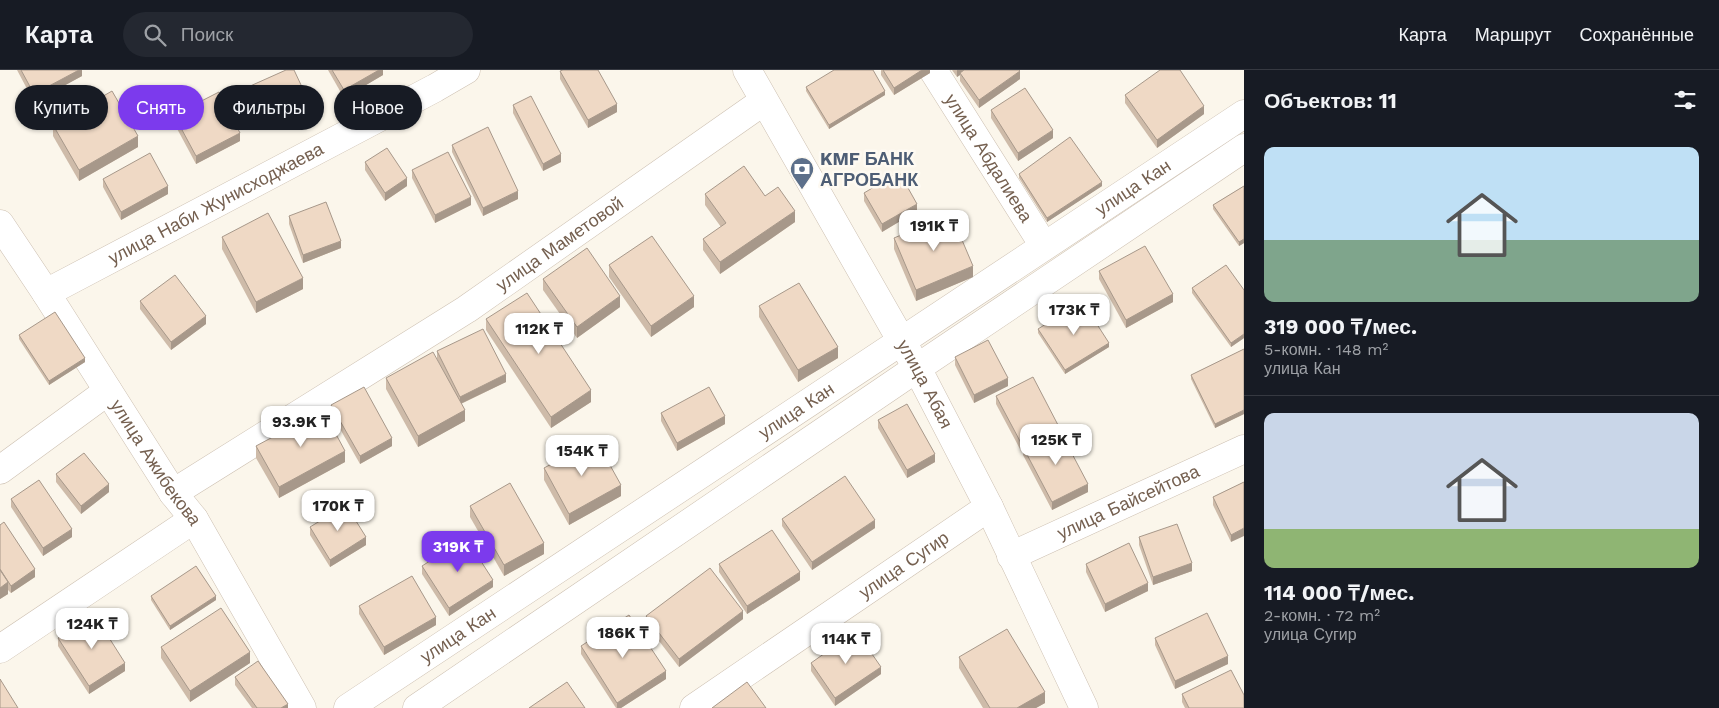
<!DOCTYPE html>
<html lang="ru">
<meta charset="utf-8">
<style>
body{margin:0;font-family:"Work Sans",sans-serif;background:#242831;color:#f1f3f6;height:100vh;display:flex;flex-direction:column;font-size:19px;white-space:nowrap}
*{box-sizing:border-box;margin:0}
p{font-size:16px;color:#9ea1a6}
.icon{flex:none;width:28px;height:28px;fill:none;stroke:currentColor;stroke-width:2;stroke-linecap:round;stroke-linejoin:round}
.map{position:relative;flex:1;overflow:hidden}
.details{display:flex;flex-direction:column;background:#171b24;width:475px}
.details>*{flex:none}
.top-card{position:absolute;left:15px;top:15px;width:475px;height:45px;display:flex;gap:10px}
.price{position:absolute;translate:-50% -42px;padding:0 11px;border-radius:10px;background:#fff;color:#222;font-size:16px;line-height:32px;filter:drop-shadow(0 1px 2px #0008)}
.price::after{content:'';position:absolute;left:50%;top:30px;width:15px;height:11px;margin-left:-8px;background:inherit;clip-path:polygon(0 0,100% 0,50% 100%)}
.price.on{background:#7c3aed;color:#fff}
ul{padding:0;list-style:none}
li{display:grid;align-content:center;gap:10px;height:265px;padding:0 20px}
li+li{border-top:1px solid #363941}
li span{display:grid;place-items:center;height:155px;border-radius:10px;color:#555}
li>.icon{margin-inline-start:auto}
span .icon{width:90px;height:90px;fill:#fffc;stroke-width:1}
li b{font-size:21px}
h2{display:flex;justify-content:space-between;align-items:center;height:60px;padding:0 20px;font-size:21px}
.chip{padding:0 18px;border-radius:22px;background:#171b24;box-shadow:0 1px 4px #0004;font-size:18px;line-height:45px}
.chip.on{background:#7c3aed;color:#fff}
header{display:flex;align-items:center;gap:30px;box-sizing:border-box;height:70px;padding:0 25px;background:#171b24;border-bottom:1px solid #363941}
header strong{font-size:24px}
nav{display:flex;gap:28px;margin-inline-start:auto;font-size:18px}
.search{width:350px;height:45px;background:#242831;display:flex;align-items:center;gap:12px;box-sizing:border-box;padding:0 18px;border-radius:28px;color:#9ea1a6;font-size:19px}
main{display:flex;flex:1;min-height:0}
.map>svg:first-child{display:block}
</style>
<header>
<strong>Карта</strong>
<div class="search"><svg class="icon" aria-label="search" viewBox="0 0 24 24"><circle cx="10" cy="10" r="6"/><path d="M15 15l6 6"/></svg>Поиск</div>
<nav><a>Карта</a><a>Маршрут</a><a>Сохранённые</a></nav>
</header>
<main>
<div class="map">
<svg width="1244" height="638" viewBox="0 0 1244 638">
<rect width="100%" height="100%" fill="#fbf6eb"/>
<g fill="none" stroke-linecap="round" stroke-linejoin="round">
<!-- street casing -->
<g stroke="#cdc0b2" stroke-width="29">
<g id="street">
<path id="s1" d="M747 0 917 298 989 437 1084 638"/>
<path id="s2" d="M933 0 1044 176"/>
<path id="s3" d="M0 154 46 223 173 423 194 449 302 638"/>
<path id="s4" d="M46 223 435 18 466 0"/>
<path d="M0 400 108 321"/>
<path id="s5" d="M173 423 467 239 764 31"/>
<path id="s6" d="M1011 486 1244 379"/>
<path d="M0 579 194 449"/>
<path id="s7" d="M348 638 1244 44"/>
<path d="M417 638 917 298 1244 78"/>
<path id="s8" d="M694 638 989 437"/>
</g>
</g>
<!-- street -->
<use href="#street" stroke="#fff" stroke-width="28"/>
</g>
<!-- wall -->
<g fill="#cebba9">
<path d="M17 0H82V6L34 32Z"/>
<path d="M328 0H383V5L344 28Z"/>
<path d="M881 0H930V3L894 25 881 5Z"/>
<path d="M952 0H1019L1020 9 979 38 960 11V5L957 7Z"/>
<path d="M560 1 617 42 588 58 560 9Z"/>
<path d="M248 17 309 40 264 60 248 25Z"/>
<path d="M806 17 885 25 829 59 806 21Z"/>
<path d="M1125 25 1204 44 1157 78 1125 33Z"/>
<path d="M513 35 561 92 543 101 513 43Z"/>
<path d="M991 40 1053 68 1018 91 991 48Z"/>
<path d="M174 45 240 71 196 94 174 53Z"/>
<path d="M53 55 138 77 79 111 53 66Z"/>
<path d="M452 75 518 129 483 146 452 82Z"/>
<path d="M365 92 407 116 385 131 365 100Z"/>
<path d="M412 100 471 135 435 153 412 108Z"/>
<path d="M1019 104 1102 116 1047 152 1019 108Z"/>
<path d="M103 109 168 124 121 150 103 117Z"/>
<path d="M1244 116V173L1239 176 1213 139V135Z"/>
<path d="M864 123 917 141 882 162 864 131Z"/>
<path d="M705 124 765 126 795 152 720 204 703 180V169L721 157 705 135Z"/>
<path d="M289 146 341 178 303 193 289 154Z"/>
<path d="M222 167 303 219 256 243 222 179Z"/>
<path d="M894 168 973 207 916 231 894 179Z"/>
<path d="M609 195 694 237 651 267 609 207Z"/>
<path d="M1099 201 1173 232 1126 258 1099 209Z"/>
<path d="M543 209 620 237 577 268 543 220Z"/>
<path d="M1192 218 1244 220V268L1231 277 1192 223Z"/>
<path d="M140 231 206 254 171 280 140 239Z"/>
<path d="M759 236 838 288 798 312 759 247Z"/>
<path d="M486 249 591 332 551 358 486 260Z"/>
<path d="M1038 259 1109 277 1065 304 1038 263Z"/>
<path d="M19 265 85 292 49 315 19 269Z"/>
<path d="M1244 279V344L1215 358 1191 309V305Z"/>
<path d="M437 281 506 312 461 334 465 351 418 377 386 319V308L446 306 437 289Z"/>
<path d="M955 287 1008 316 974 333 955 295Z"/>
<path d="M996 326 1058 359 1088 422 1052 440 1023 385V380L1021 381 996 334Z"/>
<path d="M331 335 392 376 360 394 331 343Z"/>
<path d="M661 343 725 354 677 381 661 351Z"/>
<path d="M878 350 935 392 907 408 878 358Z"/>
<path d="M256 376 345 392 279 428 256 388Z"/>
<path d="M544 398 621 426 569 455 544 410Z"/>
<path d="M56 404 109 422 81 444 56 412Z"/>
<path d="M1244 412 1231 472 1213 435V427Z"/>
<path d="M11 429 72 467 43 486 11 437Z"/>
<path d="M470 436 544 484 504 506 470 447Z"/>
<path d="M782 449 875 458 812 500 782 456Z"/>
<path d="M0 455 35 507 11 523 8 520V524L0 529Z"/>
<path d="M310 457 366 475 330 497 310 465Z"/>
<path d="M1139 467 1192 501 1153 515 1139 475Z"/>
<path d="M719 494 800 510 747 544 719 502Z"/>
<path d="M1086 494 1148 521 1105 542 1086 502Z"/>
<path d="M422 496 493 517 449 546 422 504Z"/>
<path d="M151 526 216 530 170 560 151 530Z"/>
<path d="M359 536 436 555 384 585 359 544Z"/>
<path d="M646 546 743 549 679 597 646 554Z"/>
<path d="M58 568 125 601 89 624 58 576Z"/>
<path d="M1155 568 1228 594 1175 619 1155 575Z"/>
<path d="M581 576 666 609 621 638H616L581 584Z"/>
<path d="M161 577 250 593 190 632 161 588Z"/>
<path d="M959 587 1045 633 1036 638H983L959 598Z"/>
<path d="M811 593 881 604 835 636 811 601Z"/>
<path d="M235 607 288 638H252L235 615Z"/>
<path d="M1182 624 1244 638H1185L1182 632Z"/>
</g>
<!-- shaded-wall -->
<g fill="#a7988a">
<path d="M79 0H82V6L34 32V24Z"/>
<path d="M379 0H383V5L344 28V20Z"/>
<path d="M922 0H930V3L894 25V18Z"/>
<path d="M957 0H967L960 3V5L957 7Z"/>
<path d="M1020 1V9L979 38V30Z"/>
<path d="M885 21V25L829 59V55Z"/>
<path d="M309 32V40L264 60V52Z"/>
<path d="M617 34V42L588 58V50Z"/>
<path d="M1204 36V44L1157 78V70Z"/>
<path d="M1053 60V68L1018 91V83Z"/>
<path d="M240 63V71L196 94V86Z"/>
<path d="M138 66V77L79 111V100Z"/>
<path d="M561 84V92L543 101V94Z"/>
<path d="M407 108V116L385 131V123Z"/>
<path d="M1102 112V116L1047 152V148Z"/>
<path d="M168 116V124L121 150V142Z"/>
<path d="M518 121V129L483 146V138Z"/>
<path d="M471 127V135L435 153V145Z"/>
<path d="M917 134V141L882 162V154Z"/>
<path d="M795 141V152L720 204V192Z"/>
<path d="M1244 169V173L1239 176V172Z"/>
<path d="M341 171V178L303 193V185Z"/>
<path d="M973 196V207L916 231V220Z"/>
<path d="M303 208V219L256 243V232Z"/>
<path d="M1173 224V232L1126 258V250Z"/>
<path d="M620 226V237L577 268V257Z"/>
<path d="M694 226V237L651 267V256Z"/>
<path d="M206 246V254L171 280V272Z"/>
<path d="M1244 264V268L1231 277V273Z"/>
<path d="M1109 273V277L1065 304V300Z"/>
<path d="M838 277V288L798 312V300Z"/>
<path d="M85 288V292L49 315V311Z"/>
<path d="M506 304V312L460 334V327Z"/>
<path d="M1008 308V316L974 333V325Z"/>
<path d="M591 320V332L551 358V347Z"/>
<path d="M465 340V351L418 377V366Z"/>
<path d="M1244 340V344L1215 358V354Z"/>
<path d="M725 346V354L677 381V373Z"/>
<path d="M1058 355V363L1023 377V380L1021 381V373Z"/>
<path d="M392 368V376L360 394V386Z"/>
<path d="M345 381V392L279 428V417Z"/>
<path d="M935 384V392L907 408V400Z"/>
<path d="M109 414V422L81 444V436Z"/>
<path d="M1088 414V422L1052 440V432Z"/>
<path d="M621 415V426L569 455V444Z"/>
<path d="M875 450V458L812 500V492Z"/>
<path d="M1244 458V466L1231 472V465Z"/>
<path d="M72 459V467L43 486V478Z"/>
<path d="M366 467V475L330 497V490Z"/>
<path d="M544 473V484L504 506V495Z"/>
<path d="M1192 493V501L1153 515V507Z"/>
<path d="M35 499V507L11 523V516Z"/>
<path d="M800 502V510L747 544V536Z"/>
<path d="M493 510V517L449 546V538Z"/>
<path d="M8 512V524L0 529V518Z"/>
<path d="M1148 513V521L1105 542V534Z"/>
<path d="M216 526V530L170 560V556Z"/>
<path d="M743 541V549L679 597V589Z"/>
<path d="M436 547V555L384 585V577Z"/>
<path d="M250 582V593L190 632V621Z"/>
<path d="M1228 586V594L1175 619V611Z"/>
<path d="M125 593V601L89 624V616Z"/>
<path d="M881 597V604L835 636V628Z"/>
<path d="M666 601V609L621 638H617V633Z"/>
<path d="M1045 622V633L1036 638H1017Z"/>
<path d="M288 634V638H281Z"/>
</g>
<!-- building -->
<g fill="#efd9c5" stroke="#a7988a">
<path d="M21 0H79L34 24Z"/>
<path d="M286 0H294L309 32 264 52 248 17Z"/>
<path d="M332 0H379L344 20Z"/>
<path d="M563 0H598L617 34 588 50 560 1Z"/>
<path d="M834 0H873L885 21 829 55 806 17Z"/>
<path d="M883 0H922L894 18Z"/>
<path d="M964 0H1019L1020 1 979 30 960 3Z"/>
<path d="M1160 0H1180L1204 36 1157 70 1125 25Z"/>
<path d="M1025 18 1053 60 1018 83 991 40Z"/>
<path d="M112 21 138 66 79 100 53 55Z"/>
<path d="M219 22 240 63 196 86 174 45Z"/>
<path d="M531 26 561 84 543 94 513 35Z"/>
<path d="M488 57 518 121 483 138 452 75Z"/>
<path d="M1070 67 1102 112 1047 148 1019 104Z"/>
<path d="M387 78 407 108 385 123 365 92Z"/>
<path d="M448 82 471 127 435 145 412 100Z"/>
<path d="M150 83 168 116 121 142 103 109Z"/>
<path d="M744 96 765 126 778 117 795 141 720 192 703 169 726 153 705 124Z"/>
<path d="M899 102 917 134 882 154 864 123Z"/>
<path d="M1244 116V169L1239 172 1213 135Z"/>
<path d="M326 132 341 171 303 185 289 146Z"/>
<path d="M268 143 303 208 256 232 222 167Z"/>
<path d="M951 144 973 196 916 220 894 168Z"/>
<path d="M652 166 694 226 651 256 609 195Z"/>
<path d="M1145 176 1173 224 1126 250 1099 201Z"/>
<path d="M587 178 620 226 577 257 543 209Z"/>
<path d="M1226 195 1244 220V264L1231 273 1192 218Z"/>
<path d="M175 205 206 246 171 272 140 231Z"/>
<path d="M799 213 838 277 798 300 759 236Z"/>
<path d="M527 223 591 320 551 347 486 249Z"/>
<path d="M1082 231 1109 273 1065 300 1038 259Z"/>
<path d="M55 242 85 288 49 311 19 265Z"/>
<path d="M483 259 506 304 460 327 437 281Z"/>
<path d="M988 270 1008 308 974 325 955 287Z"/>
<path d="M1244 279V340L1215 354 1191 305Z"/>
<path d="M433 282 465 340 418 366 386 308Z"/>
<path d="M1033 307 1058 355 1021 373 996 326Z"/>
<path d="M364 317 392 368 360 386 331 335Z"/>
<path d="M709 317 725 346 677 373 661 343Z"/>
<path d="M907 334 935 384 907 400 878 350Z"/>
<path d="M323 340 345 381 279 417 256 376Z"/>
<path d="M1059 359 1088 414 1052 432 1023 377Z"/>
<path d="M596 370 621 415 569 444 544 398Z"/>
<path d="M84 383 109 414 81 436 56 404Z"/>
<path d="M845 406 875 450 812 492 782 449Z"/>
<path d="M39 410 72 459 43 478 11 429Z"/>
<path d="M1244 412V458L1231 465 1213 427Z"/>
<path d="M510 413 544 473 504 495 470 436Z"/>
<path d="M346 435 366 467 330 490 310 457Z"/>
<path d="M4 452 35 499 11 516 0 499V455Z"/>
<path d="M1177 454 1192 493 1153 507 1139 467Z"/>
<path d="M772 460 800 502 747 536 719 494Z"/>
<path d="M466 468 493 510 449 538 422 496Z"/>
<path d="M1129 473 1148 513 1105 534 1086 494Z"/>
<path d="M196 496 216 526 170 556 151 526Z"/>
<path d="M710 498 743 541 679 589 646 546Z"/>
<path d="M0 500 8 512 0 518Z"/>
<path d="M412 506 436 547 384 577 359 536Z"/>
<path d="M221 538 250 582 190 621 161 577Z"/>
<path d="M1207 543 1228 586 1175 611 1155 568Z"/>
<path d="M94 544 125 593 89 616 58 568Z"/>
<path d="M629 545 666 601 617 633 581 576Z"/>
<path d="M1007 559 1045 622 1017 638H990L959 587Z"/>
<path d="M856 561 881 597 835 628 811 593Z"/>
<path d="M258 591 288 634 281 638H257L235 607Z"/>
<path d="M1231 600 1244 625V638H1189L1182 624Z"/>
<path d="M0 609 18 638H0Z"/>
<path d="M567 612 585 638H529Z"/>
<path d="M747 612 766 638H712Z"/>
</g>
<!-- icons -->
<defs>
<g id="bank-pin" transform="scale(1.25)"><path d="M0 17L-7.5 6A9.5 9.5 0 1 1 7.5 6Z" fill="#5c6f8a" stroke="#fefaf2"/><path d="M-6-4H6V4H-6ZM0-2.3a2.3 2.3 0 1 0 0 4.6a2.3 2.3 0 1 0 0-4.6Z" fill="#fff"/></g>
</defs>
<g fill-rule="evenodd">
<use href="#bank-pin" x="802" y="99"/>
</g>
<g text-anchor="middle" stroke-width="5" stroke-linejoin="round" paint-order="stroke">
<!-- street labels -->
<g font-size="18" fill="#756050" stroke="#fefaf2">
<text dy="6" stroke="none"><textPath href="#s2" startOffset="104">улица Абдалиева</textPath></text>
<text dy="6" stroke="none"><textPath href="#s7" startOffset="942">улица Кан</textPath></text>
<text dy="6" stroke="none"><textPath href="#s4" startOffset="192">улица Наби Жунисходжаева</textPath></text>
<text dy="6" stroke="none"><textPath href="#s5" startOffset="460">улица Маметовой</textPath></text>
<text dy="6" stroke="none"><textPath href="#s1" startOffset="361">улица Абая</textPath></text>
<text dy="6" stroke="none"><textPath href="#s7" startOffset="538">улица Кан</textPath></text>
<text dy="6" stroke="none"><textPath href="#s3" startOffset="285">улица Ажибекова</textPath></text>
<text dy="6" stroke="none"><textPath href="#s6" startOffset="129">улица Байсейтова</textPath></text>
<text dy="6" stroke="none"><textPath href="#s8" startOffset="254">улица Сугир</textPath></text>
<text dy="6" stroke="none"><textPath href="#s7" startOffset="132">улица Кан</textPath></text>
</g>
<!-- service labels -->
<g font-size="18" font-weight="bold" fill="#4e5e75" stroke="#fefaf2" text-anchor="start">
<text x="820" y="95">KMF БАНК<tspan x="820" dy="21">АГРОБАНК</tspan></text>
</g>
</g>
</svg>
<b class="price" style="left:934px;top:182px">191K ₸</b>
<b class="price" style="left:1074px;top:266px">173K ₸</b>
<b class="price" style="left:539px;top:285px">112K ₸</b>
<b class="price" style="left:301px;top:378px">93.9K ₸</b>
<b class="price" style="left:1056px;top:396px">125K ₸</b>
<b class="price" style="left:582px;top:407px">154K ₸</b>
<b class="price" style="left:338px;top:462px">170K ₸</b>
<b class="price on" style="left:458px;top:503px">319K ₸</b>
<b class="price" style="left:92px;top:580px">124K ₸</b>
<b class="price" style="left:623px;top:589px">186K ₸</b>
<b class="price" style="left:846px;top:595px">114K ₸</b>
<div class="top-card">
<a class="chip">Купить</a>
<a class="chip on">Снять</a>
<a class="chip">Фильтры</a>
<a class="chip">Новое</a>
</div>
</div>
<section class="details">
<h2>Объектов: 11<svg class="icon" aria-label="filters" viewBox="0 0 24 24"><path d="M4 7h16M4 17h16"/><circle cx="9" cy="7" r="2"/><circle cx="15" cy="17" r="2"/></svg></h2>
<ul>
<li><span style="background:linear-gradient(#bfe0f5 60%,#7fa58c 0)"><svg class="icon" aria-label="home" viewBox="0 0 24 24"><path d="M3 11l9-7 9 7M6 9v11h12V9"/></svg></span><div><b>319 000 ₸/мес.</b><p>5-комн. · 148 m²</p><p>улица Кан</p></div></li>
<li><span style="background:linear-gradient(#c9d6e8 75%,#8fb573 0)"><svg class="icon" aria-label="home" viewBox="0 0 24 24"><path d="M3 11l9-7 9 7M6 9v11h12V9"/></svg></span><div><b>114 000 ₸/мес.</b><p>2-комн. · 72 m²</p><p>улица Сугир</p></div></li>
</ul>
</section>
</main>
